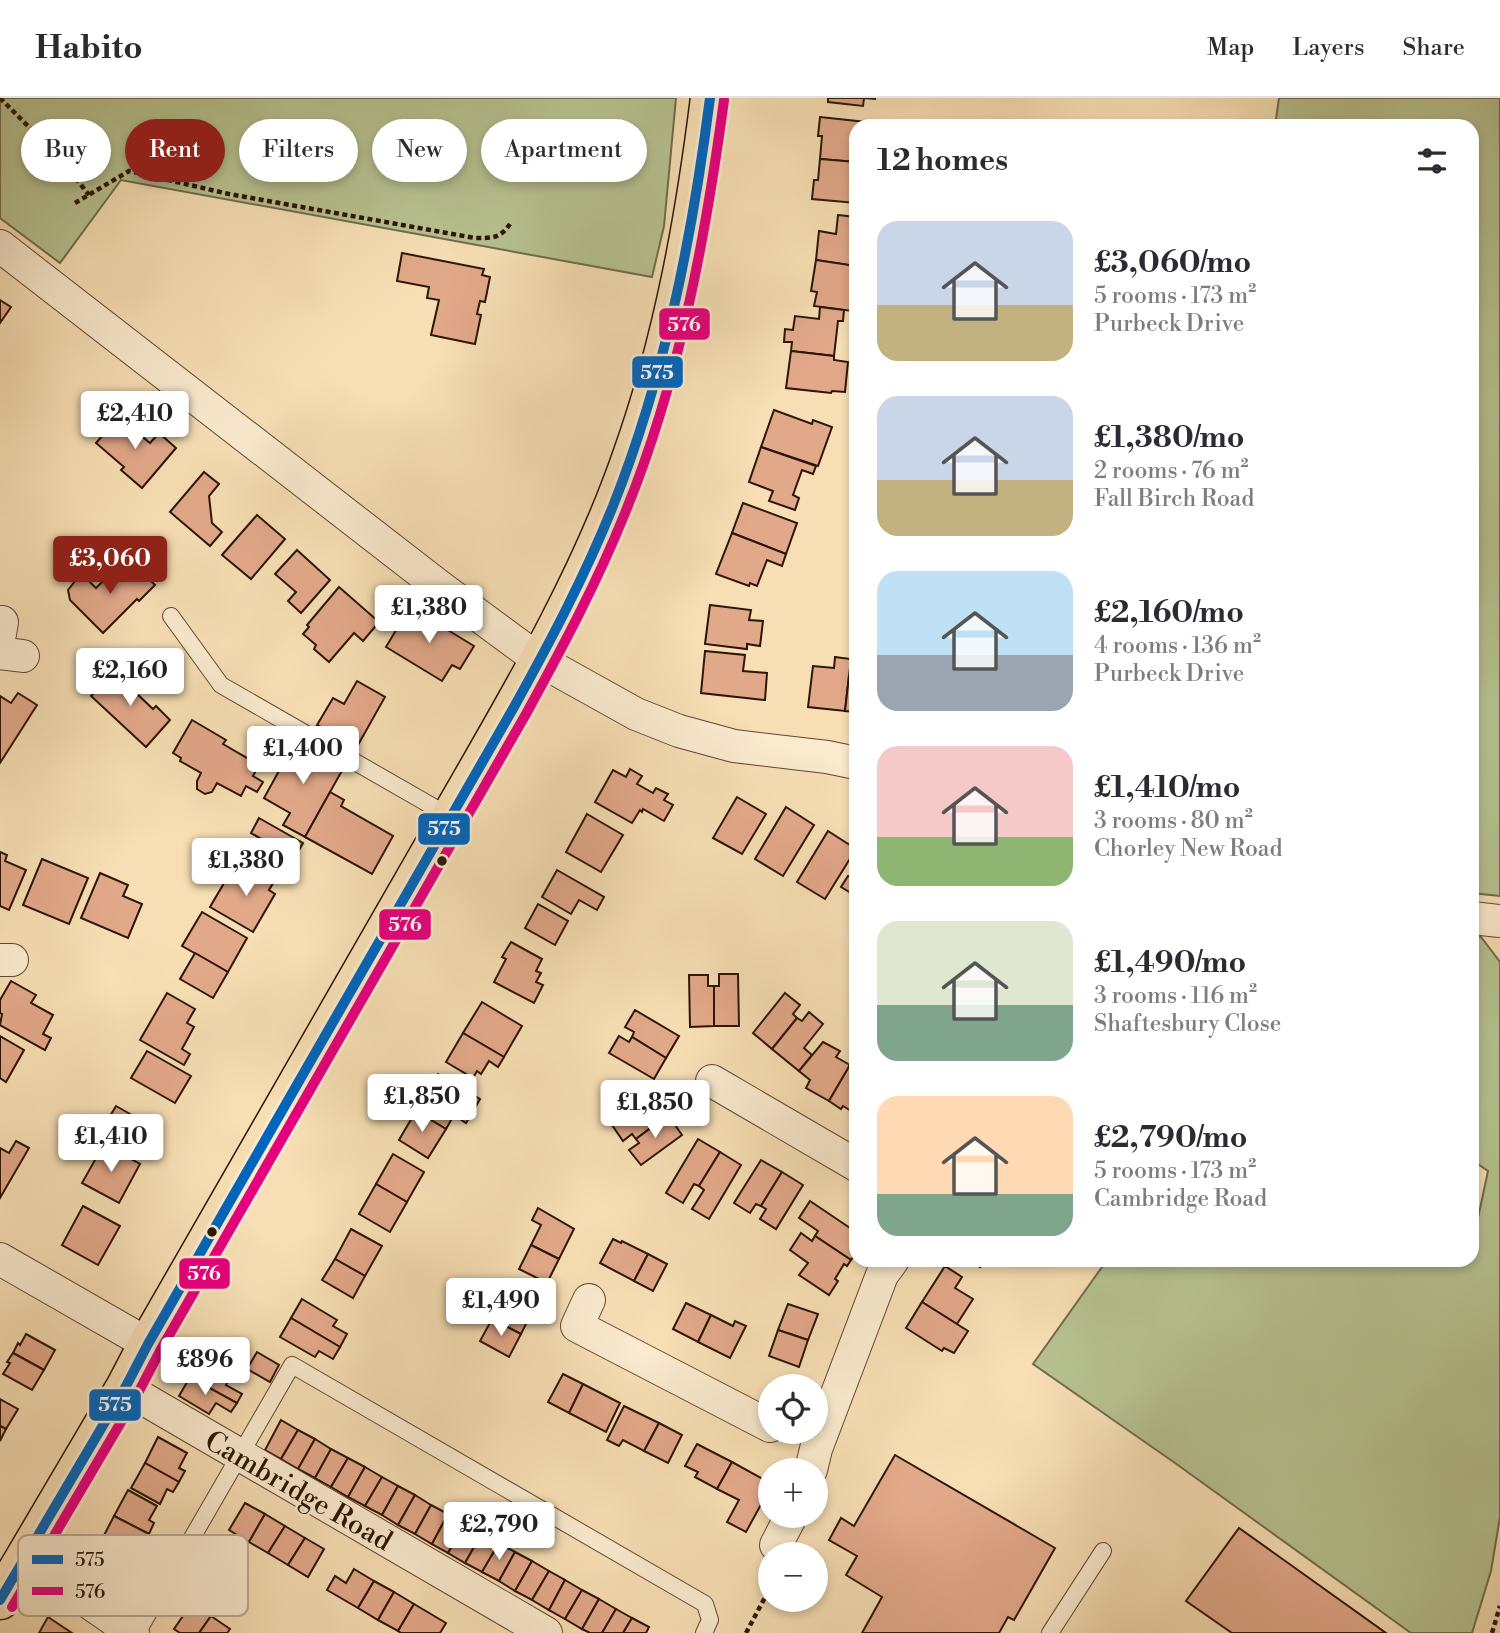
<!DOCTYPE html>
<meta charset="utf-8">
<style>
body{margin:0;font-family:"Libre Bodoni",serif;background:#f7f7f7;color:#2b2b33;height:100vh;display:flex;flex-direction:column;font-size:26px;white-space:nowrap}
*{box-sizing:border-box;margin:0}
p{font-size:23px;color:#7c7c81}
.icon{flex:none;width:38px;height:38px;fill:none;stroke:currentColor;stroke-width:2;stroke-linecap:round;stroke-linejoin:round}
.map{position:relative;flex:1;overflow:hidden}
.sheet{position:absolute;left:849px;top:21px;width:630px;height:1148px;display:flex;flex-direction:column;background:#fff;border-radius:21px;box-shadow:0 4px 10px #0003}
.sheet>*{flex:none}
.hud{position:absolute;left:21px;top:21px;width:665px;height:63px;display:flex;gap:14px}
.controls{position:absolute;left:758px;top:1276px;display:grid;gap:14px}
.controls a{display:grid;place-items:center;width:70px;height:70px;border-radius:50%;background:#fff;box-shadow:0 4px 10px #0003;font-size:35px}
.price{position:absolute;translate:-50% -60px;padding:0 16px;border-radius:7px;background:#fff;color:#222;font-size:23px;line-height:46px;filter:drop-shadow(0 2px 4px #0008)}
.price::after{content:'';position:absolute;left:50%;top:42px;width:21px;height:16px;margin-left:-10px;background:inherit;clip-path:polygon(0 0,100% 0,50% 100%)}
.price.current{background:#8f2418;color:#fff}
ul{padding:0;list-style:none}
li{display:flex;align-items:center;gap:21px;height:175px;padding:0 28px}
li span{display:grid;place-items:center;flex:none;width:196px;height:140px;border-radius:21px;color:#555}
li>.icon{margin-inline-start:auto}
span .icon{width:84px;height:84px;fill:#fffc;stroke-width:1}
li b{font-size:30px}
h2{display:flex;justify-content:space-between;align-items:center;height:84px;padding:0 28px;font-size:30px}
.chip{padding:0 24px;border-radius:32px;background:#fff;box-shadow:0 4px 10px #0003;font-size:24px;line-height:63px}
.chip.current{background:#8f2418;color:#fff}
header{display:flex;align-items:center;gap:42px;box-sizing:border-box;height:98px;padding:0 35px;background:#fff;border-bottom:2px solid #e1e1e2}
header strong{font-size:33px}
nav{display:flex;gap:38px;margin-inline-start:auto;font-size:24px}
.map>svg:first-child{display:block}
</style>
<header>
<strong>Habito</strong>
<nav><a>Map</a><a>Layers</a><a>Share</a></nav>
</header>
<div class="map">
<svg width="1500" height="1535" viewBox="0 0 1500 1535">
<rect width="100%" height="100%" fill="#f7deb4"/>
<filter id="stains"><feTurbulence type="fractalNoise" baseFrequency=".00286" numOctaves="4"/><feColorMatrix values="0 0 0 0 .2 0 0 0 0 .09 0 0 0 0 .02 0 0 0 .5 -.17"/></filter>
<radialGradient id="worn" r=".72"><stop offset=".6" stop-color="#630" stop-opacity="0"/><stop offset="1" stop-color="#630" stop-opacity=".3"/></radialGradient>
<!-- green -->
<g fill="#b7c291" stroke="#726c4a" stroke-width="2">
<path d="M0 0H676L664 128 652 179 121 82 60 165 0 120Z"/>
<path d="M1279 0H1500V798L1472 795V28H1275Z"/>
<path d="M1472 838 1481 839 1500 864V1419L1491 1473 1472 1535H1411L1175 1365 1033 1266 1107 1162H1472V1148L1488 1073 1472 1062Z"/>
</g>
<!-- building -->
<g fill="#e2a88a" stroke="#2c1502" stroke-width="2">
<path d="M828 0H875V1L864 0 863 8 828 4Z"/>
<path d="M820 19 866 24V28H856V64L820 61 822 38H818Z"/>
<path d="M820 61 856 64 854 87H856V105L812 101 814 82H818Z"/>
<path d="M838 117 856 119V168L816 162 819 133 836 136Z"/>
<path d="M402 155 484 171 482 177 490 179 485 204 480 203 477 216 481 217 475 246 431 237 439 202 427 200 429 189 397 183Z"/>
<path d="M816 162 856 168V199H854L852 213 814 208 817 194 811 193Z"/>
<path d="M0 202 11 209 0 225Z"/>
<path d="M820 209 844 212 843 223H838L834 258 791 253 792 244H784L785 231 793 232 795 218 819 221Z"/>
<path d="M791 253 834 258V262L848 264 845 294 832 293 831 295 786 290Z"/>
<path d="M774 312 812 326 813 322 832 329 818 368 761 349Z"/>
<path d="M119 319 150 345 159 335 176 350 142 390 121 372 124 369 96 345Z"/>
<path d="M761 349 816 368 813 376 802 372 793 397 799 400 795 412 769 403 773 393 749 384Z"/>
<path d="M204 374 219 386 209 398 212 425 222 434 210 448 170 414Z"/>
<path d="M743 405 797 425 786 456 732 435Z"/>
<path d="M257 417 285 441 251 481 222 457Z"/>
<path d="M732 435 786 456 782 468 767 462 757 488 750 485 749 488 716 476Z"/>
<path d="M297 452 330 482 301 515 288 503 296 494 275 476Z"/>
<path d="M125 467 133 475 138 470 155 487 139 503 137 501 103 535 70 502 68 492 76 482 87 481 96 490 107 479 110 481Z"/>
<path d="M339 489 379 524 363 543 354 535 329 564 314 551 316 547 303 536 309 529 307 527Z"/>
<path d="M710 507 751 512 749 522 763 523 760 548 747 546V551L705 546Z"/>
<path d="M410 509 474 548 460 571 452 567 442 583 386 549Z"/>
<path d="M705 553 745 557 743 573 767 575 765 602 701 595Z"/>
<path d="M835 559 851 561 845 613 808 609 813 568 834 570Z"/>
<path d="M116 571 135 589 133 592 153 611 156 608 170 622 146 649 91 598Z"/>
<path d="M849 578 856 579V614L845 613Z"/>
<path d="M357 583 385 599 353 656 327 641 330 634 317 627 333 600 344 606Z"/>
<path d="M18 595 37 607 0 665V598L11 605Z"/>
<path d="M192 622 226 642 223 646 259 667 253 678 263 684 257 694 246 688 241 698 217 685 212 694 205 696 197 691V683L201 675 180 663 181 660 173 655Z"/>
<path d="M296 642 344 669 305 739 283 727 290 715 264 700Z"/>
<path d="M630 671 642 678 637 686 653 695 656 690 668 696 664 702 673 707 664 723 643 711 642 714 640 712 632 725 595 704 613 672 626 679Z"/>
<path d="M330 694 344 702 341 708 393 738 372 776 305 739Z"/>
<path d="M737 699 766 716 742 756 713 740Z"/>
<path d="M786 709 814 727 783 778 755 761Z"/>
<path d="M587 716 623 737 601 774 566 754Z"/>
<path d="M259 720 303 745 288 771 257 754 263 742 251 735Z"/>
<path d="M828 733 856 751 825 801 797 784Z"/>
<path d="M0 754 7 757 5 763 26 772 9 812 0 808Z"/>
<path d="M42 761 88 780 69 826 23 807Z"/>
<path d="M258 765 278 777 269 792 275 796 253 834 210 809 227 780 236 785 242 776 246 779 248 777 250 779Z"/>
<path d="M557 772 604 799 597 812 579 802 571 816 542 799Z"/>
<path d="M100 775 128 787 123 798 142 806 128 840 81 820Z"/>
<path d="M848 778 856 782V798L841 789Z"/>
<path d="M538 806 568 823 555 847 525 830Z"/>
<path d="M202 814 247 840 228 874 182 848Z"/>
<path d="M511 844 542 861 536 873 541 875 536 884 543 887 534 905 494 884 506 861 502 859Z"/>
<path d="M195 855 228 874 213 900 180 881Z"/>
<path d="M719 876H738L739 928H714V888H719Z"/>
<path d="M689 877H708V888H714V928L690 929Z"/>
<path d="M11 883 36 897 31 905 53 917 43 936 51 940 45 952 0 927 2 916 0 915V902Z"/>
<path d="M167 895 195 911 187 925 194 929 182 951 190 956 184 967 140 942Z"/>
<path d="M785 895 800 907 793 916 797 920 772 951 753 935Z"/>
<path d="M482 904 522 928 504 959 463 935Z"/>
<path d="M635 912 679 938 666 960 632 939 634 934 625 929Z"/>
<path d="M809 914 823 926 804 950 812 957 799 973 772 951 797 920 802 923Z"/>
<path d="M463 935 504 959 498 969 489 963 481 976 477 973 473 980 446 964Z"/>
<path d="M0 938 24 952 6 984 0 980Z"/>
<path d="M619 938 629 944 632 939 666 960 654 981 609 955Z"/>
<path d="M823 944 840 953 836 959 850 967 829 1003 806 990 810 982 799 973Z"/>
<path d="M147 953 191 978 175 1005 131 980Z"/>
<path d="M850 967 856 971V1016L843 1008 841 1011 829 1003Z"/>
<path d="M438 976 480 1001 466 1025 454 1017 446 1031 416 1013Z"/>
<path d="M653 997 668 1017 636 1041 632 1036 623 1043 612 1027Z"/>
<path d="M116 1008 160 1033 144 1060 100 1035Z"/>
<path d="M416 1013 446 1031 428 1060 399 1042Z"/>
<path d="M668 1017 682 1037 641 1067 629 1052 639 1045 636 1041Z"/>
<path d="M698 1041 720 1054 699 1088 694 1086 683 1105 666 1095Z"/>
<path d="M16 1043 29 1050 0 1100V1050L9 1055Z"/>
<path d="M104 1046 140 1066 119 1105 82 1085Z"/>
<path d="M720 1054 741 1067 709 1121 692 1111 704 1092 699 1088Z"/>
<path d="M393 1056 424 1074 407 1104 376 1086Z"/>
<path d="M761 1062 782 1074 761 1108 756 1106 750 1115 734 1105Z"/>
<path d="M782 1074 803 1087 776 1131 760 1121 766 1111 761 1108Z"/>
<path d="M376 1086 407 1104 390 1134 359 1116Z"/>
<path d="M810 1103 856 1134V1147L853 1152 856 1155 851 1162 815 1138 818 1133 799 1120Z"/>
<path d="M83 1108 120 1128 98 1167 62 1147Z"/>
<path d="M538 1110 574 1131 559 1161 531 1147 541 1127 532 1122Z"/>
<path d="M351 1131 382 1148 365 1178 335 1161Z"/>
<path d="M801 1135 812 1143 815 1138 851 1162 847 1168 844 1166 835 1181 838 1183 829 1197 799 1177 808 1165 790 1152Z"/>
<path d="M613 1141 621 1145 622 1143 648 1156 634 1183 600 1165Z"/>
<path d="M531 1147 559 1161 547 1185 519 1171Z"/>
<path d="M648 1156 667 1166 653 1193 634 1183Z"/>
<path d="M335 1161 365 1178 353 1200 322 1182Z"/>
<path d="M970 1162H985L980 1169Z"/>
<path d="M945 1168 962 1179 955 1190 973 1201 957 1226 922 1204Z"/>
<path d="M493 1191 533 1212 521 1236 480 1214Z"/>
<path d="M302 1201 337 1222 333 1228 347 1236 340 1249 291 1220Z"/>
<path d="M922 1204 968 1233 954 1255 944 1250 942 1253 906 1230Z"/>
<path d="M686 1205 711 1217 698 1244 673 1231Z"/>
<path d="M788 1206 818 1216 808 1242 778 1232Z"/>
<path d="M711 1217 733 1228 735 1223 746 1228 730 1260 698 1244Z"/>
<path d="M291 1220 340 1249 333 1261 319 1253 315 1259 280 1239Z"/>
<path d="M492 1221 521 1236 509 1259 480 1243Z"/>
<path d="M778 1232 808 1242 799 1269 769 1258Z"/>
<path d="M26 1236 55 1252 44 1272 13 1255 18 1245 20 1247Z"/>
<path d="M257 1254 279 1267 270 1284 247 1271Z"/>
<path d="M13 1255 44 1272 32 1292 3 1276 10 1265 7 1264Z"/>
<path d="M202 1259 232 1276 226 1287 242 1296 237 1305 190 1279Z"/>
<path d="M563 1276 583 1286 569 1315 548 1304Z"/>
<path d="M190 1279 237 1305 231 1314 216 1305 209 1316 179 1298Z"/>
<path d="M583 1286 620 1305 606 1334 569 1315Z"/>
<path d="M0 1301 18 1311 6 1331 0 1328Z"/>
<path d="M624 1308 659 1325 644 1353 623 1342 619 1348 607 1342Z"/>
<path d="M281 1322 298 1332 281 1361 265 1352Z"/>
<path d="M659 1325 682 1337 668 1365 644 1353Z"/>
<path d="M0 1328 6 1331 0 1343Z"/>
<path d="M298 1332 315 1341 298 1371 281 1361Z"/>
<path d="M158 1339 187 1355 179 1370 185 1373 179 1384 145 1365Z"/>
<path d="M315 1341 331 1351 315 1380 298 1371Z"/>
<path d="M697 1346 732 1364 717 1391 695 1379 698 1374 685 1368Z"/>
<path d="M331 1351 348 1360 331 1389 315 1380Z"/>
<path d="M895 1357 1055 1450 1014 1522 1008 1519 999 1535H862L882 1499 846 1477 857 1458 829 1442 841 1420 854 1428Z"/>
<path d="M348 1360 365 1369 348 1399 331 1389Z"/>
<path d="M732 1364 770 1385V1390L746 1434 727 1424 739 1402 717 1391Z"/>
<path d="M145 1365 179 1384 173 1394 167 1391 160 1406 131 1390Z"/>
<path d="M365 1369 382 1379 365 1408 348 1399Z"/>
<path d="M382 1379 398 1388 382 1417 365 1408Z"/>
<path d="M398 1388 415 1397 398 1427 382 1417Z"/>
<path d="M128 1392 157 1408 149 1422 154 1425 149 1436 114 1418Z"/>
<path d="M415 1397 431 1407 415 1436 398 1427Z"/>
<path d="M245 1405 265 1416 249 1444 229 1432Z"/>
<path d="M431 1407 448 1416 432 1446 415 1436Z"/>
<path d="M265 1416 285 1428 268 1455 249 1444Z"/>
<path d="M448 1416 465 1426 448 1455 432 1446Z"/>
<path d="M114 1418 149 1436 143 1447 138 1444 129 1459 101 1443Z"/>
<path d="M465 1426 482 1435 465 1465 448 1455Z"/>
<path d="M285 1428 305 1440 288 1467 268 1455Z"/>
<path d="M1239 1430 1386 1535H1232L1186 1503Z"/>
<path d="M482 1435 499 1445 482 1474 465 1465Z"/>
<path d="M305 1440 324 1451 308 1479 288 1467Z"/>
<path d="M499 1445 515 1454 499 1483 482 1474Z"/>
<path d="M88 1448 140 1481 143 1475 158 1484 135 1522 68 1480Z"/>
<path d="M515 1454 532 1463 515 1493 499 1483Z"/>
<path d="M532 1463 549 1473 532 1502 515 1493Z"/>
<path d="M354 1471 374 1483 358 1510 327 1492 335 1478 346 1485Z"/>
<path d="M549 1473 565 1482 549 1512 532 1502Z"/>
<path d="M565 1482 582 1492 565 1521 549 1512Z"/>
<path d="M374 1483 394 1494 378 1522 358 1510Z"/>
<path d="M582 1492 599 1501 582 1531 565 1521Z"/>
<path d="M394 1494 414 1506 398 1533 378 1522Z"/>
<path d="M599 1501 616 1511 602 1535H590L582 1531Z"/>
<path d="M192 1505 211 1518 199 1535H180L174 1531Z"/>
<path d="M414 1506 446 1525 440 1535H401L398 1533Z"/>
<path d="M616 1511 632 1520 623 1535H602Z"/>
<path d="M211 1518 230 1531 227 1535H199Z"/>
<path d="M48 1519 72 1535H39Z"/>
<path d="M632 1520 649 1529 646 1535H623Z"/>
</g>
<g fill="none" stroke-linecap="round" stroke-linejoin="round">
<!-- service casing -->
<g stroke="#5f472e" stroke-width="18">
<g id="service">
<path d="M171 518 221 587 451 719"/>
<path d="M137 1535 292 1267 705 1506 710 1522 704 1535"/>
<path d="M1050 1535 1103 1453"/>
</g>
</g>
<!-- minor casing -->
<g stroke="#5f472e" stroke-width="34">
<g id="minor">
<path d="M0 148 440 489 539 562 636 616 679 633 734 648 827 659 856 665"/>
<path d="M0 536 2 524"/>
<path d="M0 555 23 558"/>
<path d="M1472 820 1500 823"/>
<path d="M0 862H12"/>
<path d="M712 983 856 1067"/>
<path d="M0 1161 148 1246"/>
<path d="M589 1202 577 1228 770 1328"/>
<path d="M125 1290 546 1535"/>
<path d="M811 1372 816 1351 882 1177 893 1162"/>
<path d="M776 1447 791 1418"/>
<path d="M25 1460 133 1535"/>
</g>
</g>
<!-- trunk casing -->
<g stroke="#2c1502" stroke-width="41">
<path id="trunk" d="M0 1502 125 1290 148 1246C242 1082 337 918 431 753 503 626 584 497 632 358 673 243 695 121 710 0"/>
</g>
<!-- path -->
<g stroke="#2c1502" stroke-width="4.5" stroke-dasharray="5 3.5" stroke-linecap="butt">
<path d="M0 0 59 59 89 97"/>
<path d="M75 105 129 73 229 96 475 140C495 140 501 140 512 123"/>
<path d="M746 1535 770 1490"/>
<path d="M1492 1535 1500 1508"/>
</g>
<!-- service -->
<use href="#service" stroke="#faeace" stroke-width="16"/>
<!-- minor -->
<use href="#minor" stroke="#faeace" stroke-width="32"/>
<!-- trunk -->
<use href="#trunk" stroke="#f7deb4" stroke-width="38"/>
<!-- bus-1 casing -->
<g stroke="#faeace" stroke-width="16">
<path id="bus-1" d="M0 1502 125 1290 148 1246 514 609C550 544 585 478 613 408 665 277 692 140 710 0"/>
</g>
<!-- bus-2 casing -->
<g stroke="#faeace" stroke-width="16">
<path id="bus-2" d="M12 1509 137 1297 160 1253 526 616C562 550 597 485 625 415 679 283 705 143 724 2"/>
</g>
<!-- bus-1 -->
<use href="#bus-1" stroke="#0065bd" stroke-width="10"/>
<!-- bus-2 -->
<use href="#bus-2" stroke="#e5007d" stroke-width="10"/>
</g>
<!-- markers -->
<g fill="#2c1502" stroke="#faeace" stroke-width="2.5">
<circle cx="442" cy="763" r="6"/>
<circle cx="212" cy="1134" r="6"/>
</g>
<g text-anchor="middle" stroke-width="5" stroke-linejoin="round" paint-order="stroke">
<!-- street labels -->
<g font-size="28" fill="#2c1502" stroke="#faeace">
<text transform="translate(299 1392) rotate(30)" y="10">Cambridge Road</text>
</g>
</g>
<!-- legend -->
<rect x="18" y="1437" width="230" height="81" rx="10" fill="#faeace" stroke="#bcaa91" stroke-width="2"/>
<rect x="32" y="1457" width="31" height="9" fill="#0065bd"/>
<rect x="32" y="1489" width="31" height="8" fill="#e5007d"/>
<g font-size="19" fill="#2c1502">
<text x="75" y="1468">575</text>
<text x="75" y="1500">576</text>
</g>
<g stroke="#faeace" stroke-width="2.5">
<rect x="658" y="209" width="53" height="34" rx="7" fill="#e5007d"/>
<rect x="631" y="257" width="53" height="34" rx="7" fill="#0065bd"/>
<rect x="417" y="714" width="54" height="34" rx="7" fill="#0065bd"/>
<rect x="378" y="810" width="54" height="33" rx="7" fill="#e5007d"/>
<rect x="178" y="1159" width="53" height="33" rx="7" fill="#e5007d"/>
<rect x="88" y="1290" width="54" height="34" rx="7" fill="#0065bd"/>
</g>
<g font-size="19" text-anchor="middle" font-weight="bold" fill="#fff">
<text x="684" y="233">576</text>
<text x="657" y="281">575</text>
<text x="444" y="737">575</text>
<text x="405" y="833">576</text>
<text x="204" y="1182">576</text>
<text x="115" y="1313">575</text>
</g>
<rect width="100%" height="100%" filter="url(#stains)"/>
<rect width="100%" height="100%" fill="url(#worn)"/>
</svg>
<div class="controls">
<a><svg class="icon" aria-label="locate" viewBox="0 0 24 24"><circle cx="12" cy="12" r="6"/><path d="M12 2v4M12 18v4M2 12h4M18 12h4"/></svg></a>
<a>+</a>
<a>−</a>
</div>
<b class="price" style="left:135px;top:353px">£2,410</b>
<b class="price current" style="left:110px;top:498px">£3,060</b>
<b class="price" style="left:429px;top:547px">£1,380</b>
<b class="price" style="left:130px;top:610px">£2,160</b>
<b class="price" style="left:303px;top:688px">£1,400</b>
<b class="price" style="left:246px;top:800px">£1,380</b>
<b class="price" style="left:422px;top:1036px">£1,850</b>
<b class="price" style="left:655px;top:1042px">£1,850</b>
<b class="price" style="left:111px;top:1076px">£1,410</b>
<b class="price" style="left:501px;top:1240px">£1,490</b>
<b class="price" style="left:205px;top:1299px">£896</b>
<b class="price" style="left:499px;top:1464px">£2,790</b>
<div class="hud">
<a class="chip">Buy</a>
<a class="chip current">Rent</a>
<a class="chip">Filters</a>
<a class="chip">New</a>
<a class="chip">Apartment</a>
</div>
<section class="sheet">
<h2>12 homes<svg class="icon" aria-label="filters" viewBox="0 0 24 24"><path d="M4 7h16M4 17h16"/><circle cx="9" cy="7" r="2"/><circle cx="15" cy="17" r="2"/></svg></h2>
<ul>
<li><span style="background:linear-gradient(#c9d6e8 60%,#c2b280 0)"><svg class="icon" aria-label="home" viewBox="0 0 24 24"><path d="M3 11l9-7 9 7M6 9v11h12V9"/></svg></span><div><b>£3,060/mo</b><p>5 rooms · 173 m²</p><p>Purbeck Drive</p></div></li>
<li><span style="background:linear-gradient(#c9d6e8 60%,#c2b280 0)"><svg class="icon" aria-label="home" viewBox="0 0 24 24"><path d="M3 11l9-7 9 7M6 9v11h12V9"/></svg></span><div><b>£1,380/mo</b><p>2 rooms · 76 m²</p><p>Fall Birch Road</p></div></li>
<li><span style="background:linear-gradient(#bfe0f5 60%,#9aa5b1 0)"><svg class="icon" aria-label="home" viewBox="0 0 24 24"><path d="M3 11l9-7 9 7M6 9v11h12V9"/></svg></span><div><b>£2,160/mo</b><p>4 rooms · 136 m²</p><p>Purbeck Drive</p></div></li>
<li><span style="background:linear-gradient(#f6c9c9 65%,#8fb573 0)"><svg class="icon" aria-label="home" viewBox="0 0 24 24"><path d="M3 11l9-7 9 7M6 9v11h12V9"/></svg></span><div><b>£1,410/mo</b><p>3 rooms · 80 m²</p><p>Chorley New Road</p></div></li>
<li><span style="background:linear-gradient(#dfe7d0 60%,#7fa58c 0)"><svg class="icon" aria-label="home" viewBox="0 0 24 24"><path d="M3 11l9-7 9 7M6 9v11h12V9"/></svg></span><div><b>£1,490/mo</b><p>3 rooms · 116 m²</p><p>Shaftesbury Close</p></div></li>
<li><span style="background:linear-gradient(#ffd9b3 70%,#7fa58c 0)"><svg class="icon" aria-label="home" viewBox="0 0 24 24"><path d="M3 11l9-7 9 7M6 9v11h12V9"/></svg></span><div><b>£2,790/mo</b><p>5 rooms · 173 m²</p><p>Cambridge Road</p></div></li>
</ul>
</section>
</div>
